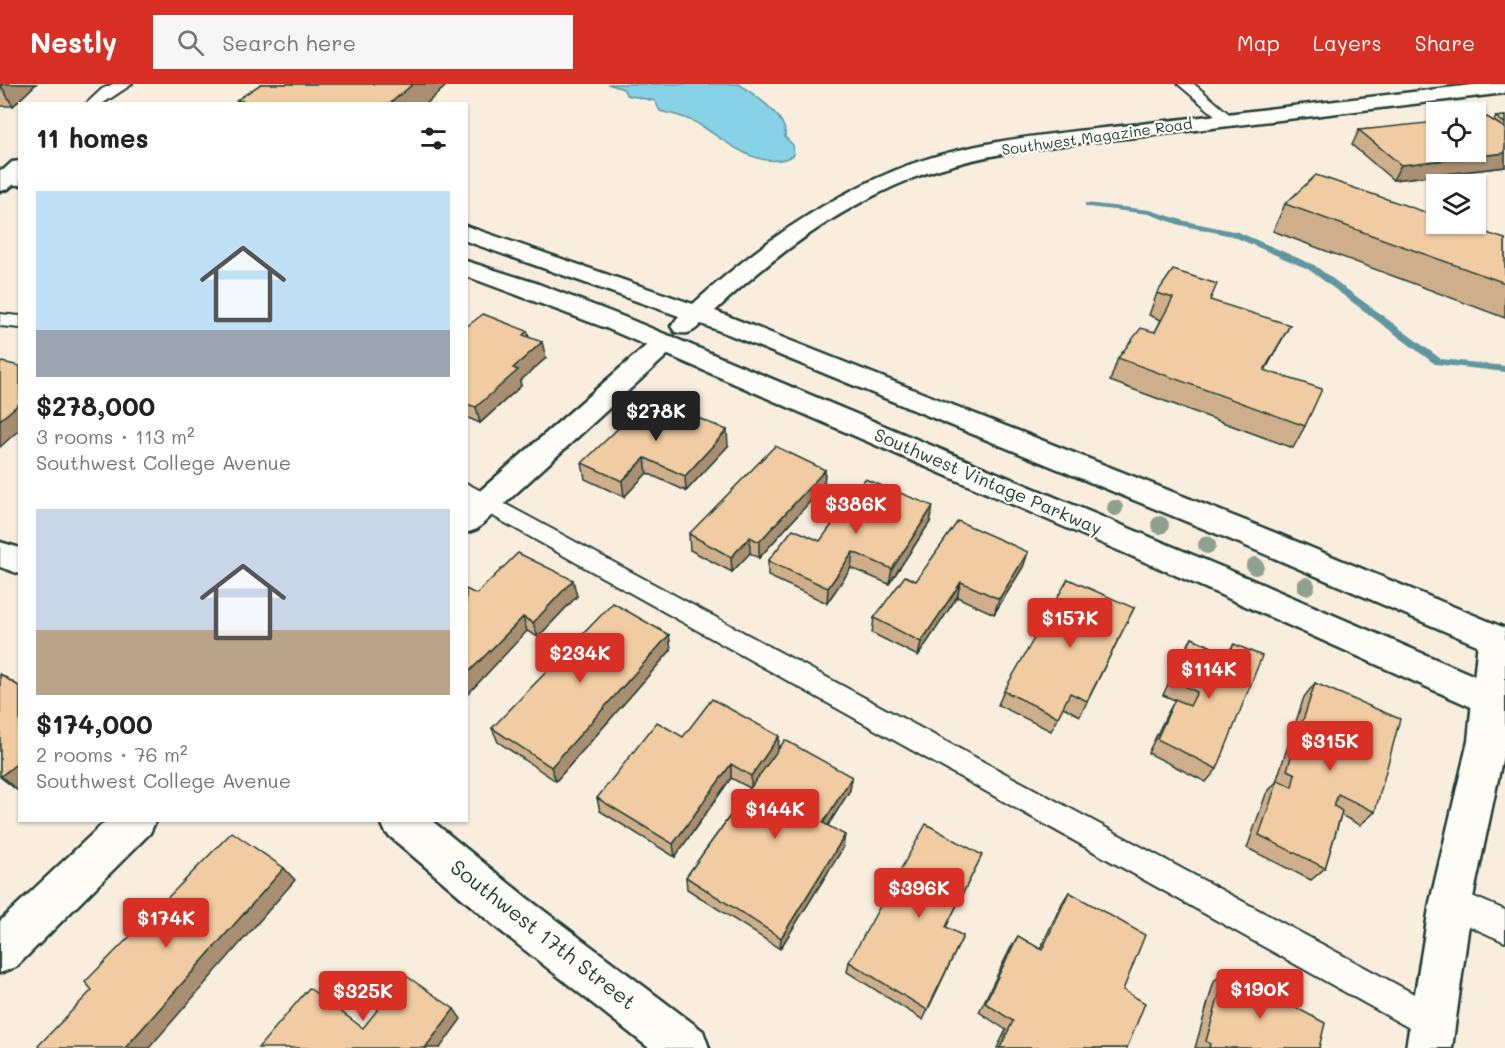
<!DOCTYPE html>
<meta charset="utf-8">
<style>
body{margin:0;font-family:Mali,sans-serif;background:#f6f6f6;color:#222;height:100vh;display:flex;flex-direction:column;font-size:22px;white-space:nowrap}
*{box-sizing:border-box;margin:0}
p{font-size:20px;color:#767676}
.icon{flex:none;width:33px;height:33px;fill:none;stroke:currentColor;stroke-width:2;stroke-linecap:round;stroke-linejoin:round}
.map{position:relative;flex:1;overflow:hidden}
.panel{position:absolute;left:18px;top:18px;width:450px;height:720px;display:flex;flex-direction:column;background:#fff;border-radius:0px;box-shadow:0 2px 4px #0004}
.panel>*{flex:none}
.tools{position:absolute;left:1426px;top:18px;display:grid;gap:12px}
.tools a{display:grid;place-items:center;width:60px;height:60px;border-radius:0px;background:#fff;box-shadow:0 2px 4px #0004;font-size:30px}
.price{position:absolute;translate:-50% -51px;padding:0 14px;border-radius:6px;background:#d93025;color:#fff;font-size:20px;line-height:39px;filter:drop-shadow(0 2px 3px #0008)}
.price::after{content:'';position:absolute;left:50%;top:36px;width:18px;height:14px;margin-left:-9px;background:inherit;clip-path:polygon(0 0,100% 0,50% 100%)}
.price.active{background:#222;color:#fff}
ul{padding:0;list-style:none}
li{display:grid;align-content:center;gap:12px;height:318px;padding:0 18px}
li span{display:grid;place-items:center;height:186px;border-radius:0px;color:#555}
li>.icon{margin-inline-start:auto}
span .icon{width:108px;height:108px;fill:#fffc;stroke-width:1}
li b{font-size:26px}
h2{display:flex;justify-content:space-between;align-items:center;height:72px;padding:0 18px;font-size:26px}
header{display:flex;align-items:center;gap:36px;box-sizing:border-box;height:84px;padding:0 30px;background:#d93025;color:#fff}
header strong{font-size:28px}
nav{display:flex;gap:33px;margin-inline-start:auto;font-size:21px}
.search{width:420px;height:54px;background:#f6f6f6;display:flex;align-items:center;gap:15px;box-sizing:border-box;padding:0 21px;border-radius:0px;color:#767676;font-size:22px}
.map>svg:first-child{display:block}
</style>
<header>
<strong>Nestly</strong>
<div class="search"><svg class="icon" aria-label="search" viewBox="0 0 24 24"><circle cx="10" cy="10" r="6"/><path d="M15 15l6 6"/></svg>Search here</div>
<nav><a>Map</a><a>Layers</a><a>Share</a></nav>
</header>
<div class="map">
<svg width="1505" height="964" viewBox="0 0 1505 964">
<rect width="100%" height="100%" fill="#f9eede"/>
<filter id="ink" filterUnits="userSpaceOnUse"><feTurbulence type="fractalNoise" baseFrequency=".0167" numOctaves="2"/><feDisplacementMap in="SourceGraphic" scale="12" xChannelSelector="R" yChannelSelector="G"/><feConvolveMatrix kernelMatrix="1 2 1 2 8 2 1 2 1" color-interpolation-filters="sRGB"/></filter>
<g filter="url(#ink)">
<!-- water -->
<path fill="#88d2e8" stroke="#5e96a0" stroke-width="1.5" d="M608 0H739C753 10 789 33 785 53L793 61 794 71C762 90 725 56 700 41 689 34 673 30 660 27L655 17 627 11 623 5Z"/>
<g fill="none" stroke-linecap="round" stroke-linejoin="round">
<!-- stream -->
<path fill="#5e96a0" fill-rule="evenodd" d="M1085 119 1150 126 1185 137 1238 148 1314 181 1441 275 1505 282V288L1435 280 1308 185 1232 152 1180 141 1149 130 1088 123H1085Z"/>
<!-- lane casing -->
<g stroke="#1f3d34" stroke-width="4">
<g id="lane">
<path d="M113 0H132L102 20H86L102 5Z"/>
<path d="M1178 0H1194L1235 35 1233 38H1223Z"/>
<path d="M0 230 20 232V244L0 242Z"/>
<path d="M466 399 1444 926 1449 938 1444 950 1432 955 1420 950 466 417Z"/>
<path d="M1451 803 1505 826V858L1440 829 1436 818 1440 807Z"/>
</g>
</g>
<!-- street casing -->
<g stroke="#1f3d34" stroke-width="5">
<g id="street">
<path d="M20 77V95L8 105 0 107V89L12 78Z"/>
<path d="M665 251 674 253 678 259 674 265 477 445 466 449V419L656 253Z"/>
<path d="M0 458 20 464V490L0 483Z"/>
<path d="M1496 542 1505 545V662L1472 818 1452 964H1406L1430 818 1468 657 1478 556 1484 546Z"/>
<path d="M107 736H156L150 749 16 883 0 889V837Z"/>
<path d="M380 736H431L527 814 703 947 709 964H649L497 844 386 749Z"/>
</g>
</g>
<!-- secondary casing -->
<g stroke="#1f3d34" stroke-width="5">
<g id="secondary">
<path d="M1481 0H1505V9C1388 23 1271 37 1154 51 1074 60 989 65 913 94 838 124 773 172 715 227L1261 443 1505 544V573L1239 459 728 250 701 240C692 249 687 251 675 248L671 242 679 232 466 157V142L693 220C754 165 819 117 896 86 975 54 1065 49 1149 39 1260 26 1370 13 1481 0Z"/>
<path d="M0 86 20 87V101L0 100Z"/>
<path d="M466 177 536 199 624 233 1236 489 1505 605V638L1212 507 606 244 466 192Z"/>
</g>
</g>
<!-- lane -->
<use href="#lane" fill="#fdfcf7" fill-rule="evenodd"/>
<!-- street -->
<use href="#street" fill="#fdfcf7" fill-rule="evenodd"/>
<!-- secondary -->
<use href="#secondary" fill="#fdfcf7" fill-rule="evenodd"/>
</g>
<!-- trees -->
<g fill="#90a08f">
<circle cx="1115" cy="424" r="8"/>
<circle cx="1160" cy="441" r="9"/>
<circle cx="1207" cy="461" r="9"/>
<circle cx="1255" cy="482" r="9"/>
<circle cx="1306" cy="502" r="9"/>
</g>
<!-- wall -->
<g fill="#cfaf8b" stroke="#1f3d34" stroke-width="1.5">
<path d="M0 0H36L13 22H0Z"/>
<path d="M261 0H448L426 20H238L237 16Z"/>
<path d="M1505 32V83L1393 96 1352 61 1359 46 1494 37 1496 33Z"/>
<path d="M1285 120 1505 155V234L1273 147Z"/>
<path d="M1157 209 1210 216 1278 263 1265 286 1305 342 1293 364 1110 297 1118 274 1155 248 1161 236 1149 231Z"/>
<path d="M466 243 527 247 529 253 546 274 520 297 521 302 480 339 466 333Z"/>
<path d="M728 362 686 407 647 389 624 413 585 395 582 379Z"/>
<path d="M825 386 824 402 759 474 750 469 732 488 690 466 689 450Z"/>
<path d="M930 438 889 500 851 484 827 519 768 492V477Z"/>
<path d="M1028 468 1023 483 994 530 957 513 918 572 872 549 874 534 916 497Z"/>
<path d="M476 510 577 512 538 553 527 547Z"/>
<path d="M1134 524 1080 632 1063 623 1051 647 998 621 1004 607Z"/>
<path d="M669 551 671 566 556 697 498 658 492 644Z"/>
<path d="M1192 554 1227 570 1234 560 1217 685 1206 698 1148 669 1167 630 1175 616 1163 611 1183 569Z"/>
<path d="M0 590 20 603V704L17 706 0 693Z"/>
<path d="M1315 599 1375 728 1360 741 1341 731 1325 784 1311 796 1247 764 1266 710 1276 698 1304 613Z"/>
<path d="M779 652 778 665 852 693 850 706 828 741 843 764 780 865 687 805 686 793 750 704 731 694 675 773 600 727 597 714 683 653Z"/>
<path d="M982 771 946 843 963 852 923 936 847 888 849 878Z"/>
<path d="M1069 808 1123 906 1127 964H997L1006 946 979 928 1011 863 1018 852 1040 865 1062 819Z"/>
<path d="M1226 887 1319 964H1195L1214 897Z"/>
</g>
<!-- shaded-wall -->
<g fill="#a98f71" stroke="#1f3d34" stroke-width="1.5">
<path d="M3 0H36L13 22 1 2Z"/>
<path d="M413 0H448L426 20H389Z"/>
<path d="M1505 69V83L1393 96 1401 81Z"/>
<path d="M1290 241 1278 263 1253 308 1264 286Z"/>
<path d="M542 258 546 274 520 297 521 302 480 339 476 323 513 284Z"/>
<path d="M20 319V345L0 363V336Z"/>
<path d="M727 346 728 362 686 407 685 392Z"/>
<path d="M645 374 647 389 624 413 622 397Z"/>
<path d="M825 386 824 402 759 474V458Z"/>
<path d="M933 422 930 438 889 500 892 485Z"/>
<path d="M750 453V469L732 488 731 473Z"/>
<path d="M853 468 851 484 827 519 828 504Z"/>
<path d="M1028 468 1023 483 994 530 999 515Z"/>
<path d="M573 496 577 512 538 553 533 539Z"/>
<path d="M961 498 957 513 918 572 921 558Z"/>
<path d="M523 533 527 547 466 612V591Z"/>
<path d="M669 551 671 566 556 697 551 683Z"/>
<path d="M779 652 778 666 751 705V692Z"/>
<path d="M20 677V704L17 706 1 692Z"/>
<path d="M731 680V694L675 773 673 760Z"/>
<path d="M852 693 850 706 822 751 823 739Z"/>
<path d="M845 751 843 764 780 865 781 854Z"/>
<path d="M284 784 295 796 149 964H125Z"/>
<path d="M454 925 461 935 440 964H425Z"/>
</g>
<!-- building -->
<g fill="#f1cca2" stroke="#1f3d34" stroke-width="1.5">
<path d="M261 0H413L389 20H257L237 16Z"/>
<path d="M1505 32V39L1496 33Z"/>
<path d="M1487 33 1505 44V69L1401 81 1359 46 1437 38V68H1476V34Z"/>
<path d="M1316 91 1437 132V140H1459L1505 155V199L1285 120Z"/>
<path d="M1173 186 1217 200 1210 216 1290 241 1264 286 1322 305 1305 342 1118 274 1141 244 1155 248 1173 214 1157 209Z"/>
<path d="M483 230 527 247 523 251 542 258 513 284 518 286 476 323 466 320V243Z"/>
<path d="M2 278 20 282V319L0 336V280Z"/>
<path d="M650 314 727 346 685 392 645 374 622 397 582 379Z"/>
<path d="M775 362 825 386 759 458 750 453 731 473 689 450Z"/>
<path d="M865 395 933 422 892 485 853 468 828 504 768 477 793 445 820 457Z"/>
<path d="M958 437 1028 468 999 515 961 498 921 558 874 534 905 492 916 497Z"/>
<path d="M518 469 573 496 533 539 523 533 466 591V505L476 510Z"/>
<path d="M1068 495 1134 524 1087 617 1070 609 1058 633 1004 607Z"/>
<path d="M613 519 669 551 551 683 492 644Z"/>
<path d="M1192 554 1229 571 1234 560 1262 572 1217 685 1157 655 1175 615 1190 622 1197 608 1172 596Z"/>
<path d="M0 590 20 603V677L1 692H0Z"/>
<path d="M1315 599 1400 635 1375 728 1338 710 1334 722 1342 727 1325 784 1259 751 1278 696 1292 703 1295 690 1287 686Z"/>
<path d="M712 615 779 652 751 692 731 680 673 760 597 714 657 638 683 653Z"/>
<path d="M785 656 852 693 823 739 845 751 781 854 686 793Z"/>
<path d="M926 740 982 771 946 843 963 852 927 926 849 878Z"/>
<path d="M232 748 284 784 125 964H40L38 962 92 906 85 898Z"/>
<path d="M1069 808 1145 851 1123 906 1145 919 1127 964H1000L1013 937 985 919 1018 852 1042 866Z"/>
<path d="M1226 887 1325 939 1319 964H1209L1210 960 1206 957Z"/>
<path d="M405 891 454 925 425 964H258L309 904 363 944Z"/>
</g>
</g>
<g text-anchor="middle" stroke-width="4.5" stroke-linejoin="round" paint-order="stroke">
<!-- far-street labels -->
<g font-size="15" fill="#1f3d34" stroke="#fdfcf7">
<text transform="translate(1097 53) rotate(-8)" y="5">Southwest Magazine Road</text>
</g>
<!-- street labels -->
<g font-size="18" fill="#1f3d34" stroke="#fdfcf7">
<text transform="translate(988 398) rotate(23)" y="6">Southwest Vintage Parkway</text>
</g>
<!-- near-street labels -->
<g font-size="21" fill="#1f3d34" stroke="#fdfcf7">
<text transform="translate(543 851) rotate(38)" y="7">Southwest 17th Street</text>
</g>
</g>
</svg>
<div class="tools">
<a><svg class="icon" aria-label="locate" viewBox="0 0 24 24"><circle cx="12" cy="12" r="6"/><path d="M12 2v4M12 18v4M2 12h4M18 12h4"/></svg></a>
<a><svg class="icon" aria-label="layers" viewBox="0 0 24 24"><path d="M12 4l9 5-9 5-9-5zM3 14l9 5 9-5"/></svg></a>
</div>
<b class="price active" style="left:656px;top:358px">$278K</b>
<b class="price" style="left:856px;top:451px">$386K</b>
<b class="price" style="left:1070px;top:565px">$157K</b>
<b class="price" style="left:580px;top:600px">$234K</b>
<b class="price" style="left:1209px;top:616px">$114K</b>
<b class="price" style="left:1330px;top:688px">$315K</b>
<b class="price" style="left:775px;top:756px">$144K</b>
<b class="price" style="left:919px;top:835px">$396K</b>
<b class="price" style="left:166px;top:865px">$174K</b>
<b class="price" style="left:1260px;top:936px">$190K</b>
<b class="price" style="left:363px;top:938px">$325K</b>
<section class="panel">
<h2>11 homes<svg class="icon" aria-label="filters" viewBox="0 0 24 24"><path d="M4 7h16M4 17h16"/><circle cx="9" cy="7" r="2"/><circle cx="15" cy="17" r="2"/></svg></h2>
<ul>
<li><span style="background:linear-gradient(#bfe0f5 75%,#9aa5b1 0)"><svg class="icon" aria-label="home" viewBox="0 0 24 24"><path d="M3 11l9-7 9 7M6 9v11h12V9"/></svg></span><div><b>$278,000</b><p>3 rooms · 113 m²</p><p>Southwest College Avenue</p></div></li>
<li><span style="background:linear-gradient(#c9d6e8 65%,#b9a48a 0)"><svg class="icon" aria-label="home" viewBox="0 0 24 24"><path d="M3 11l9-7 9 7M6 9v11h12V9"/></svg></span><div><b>$174,000</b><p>2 rooms · 76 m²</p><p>Southwest College Avenue</p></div></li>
</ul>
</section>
</div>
